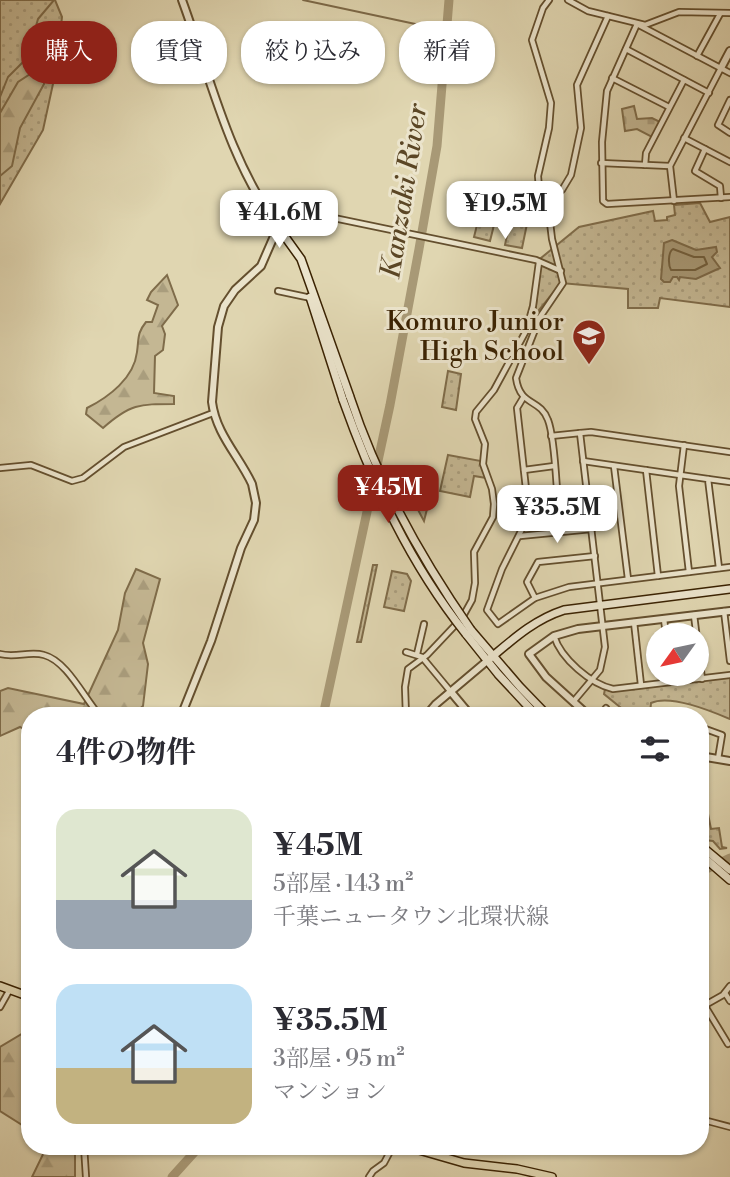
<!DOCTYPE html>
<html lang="ja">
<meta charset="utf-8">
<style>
body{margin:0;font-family:"Libre Bodoni","Noto Serif JP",serif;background:#f2f2f3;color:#2b2b33;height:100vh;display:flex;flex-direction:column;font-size:26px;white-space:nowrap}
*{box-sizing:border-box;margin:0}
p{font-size:23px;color:#7c7c81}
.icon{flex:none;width:38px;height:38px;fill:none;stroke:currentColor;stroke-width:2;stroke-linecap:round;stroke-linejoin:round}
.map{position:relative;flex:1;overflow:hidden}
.details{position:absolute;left:21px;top:707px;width:688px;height:448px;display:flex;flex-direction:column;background:#fff;border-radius:28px;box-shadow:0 2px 5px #0004}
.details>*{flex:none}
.top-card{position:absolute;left:21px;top:21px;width:690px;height:63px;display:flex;gap:14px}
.needle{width:46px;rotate:237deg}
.fabs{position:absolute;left:646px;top:623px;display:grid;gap:14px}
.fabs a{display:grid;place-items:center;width:63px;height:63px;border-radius:50%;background:#fff;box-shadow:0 2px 5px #0004;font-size:35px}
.price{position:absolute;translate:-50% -60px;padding:0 16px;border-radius:14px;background:#fff;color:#222;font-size:23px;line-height:46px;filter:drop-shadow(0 2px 4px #0008)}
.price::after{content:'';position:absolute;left:50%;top:42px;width:21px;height:16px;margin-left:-10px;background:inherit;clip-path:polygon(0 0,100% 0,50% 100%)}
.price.active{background:#8f2418;color:#fff}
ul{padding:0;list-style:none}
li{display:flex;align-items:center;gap:21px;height:175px;padding:0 35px}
li span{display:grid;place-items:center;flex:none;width:196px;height:140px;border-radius:21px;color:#555}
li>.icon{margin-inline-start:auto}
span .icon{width:84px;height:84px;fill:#fffc;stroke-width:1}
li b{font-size:30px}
h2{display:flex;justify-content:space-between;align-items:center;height:84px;padding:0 35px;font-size:30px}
.tag{padding:0 24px;border-radius:28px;background:#fff;box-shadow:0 2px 5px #0004;font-size:24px;line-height:63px}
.tag.active{background:#8f2418;color:#fff}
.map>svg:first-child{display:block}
</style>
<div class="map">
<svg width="730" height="1177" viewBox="0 0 730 1177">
<defs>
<pattern id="grass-dots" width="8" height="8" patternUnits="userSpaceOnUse" patternTransform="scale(1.75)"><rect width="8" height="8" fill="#c4b793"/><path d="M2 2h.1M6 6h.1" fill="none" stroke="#a99d7d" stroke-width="1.8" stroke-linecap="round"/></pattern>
<pattern id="forest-firs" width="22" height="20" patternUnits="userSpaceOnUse" patternTransform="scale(1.75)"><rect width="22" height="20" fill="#c4b793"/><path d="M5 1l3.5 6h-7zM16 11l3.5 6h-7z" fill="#a99d7d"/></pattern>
<pattern id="cemetery-stones" width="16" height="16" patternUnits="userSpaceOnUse" patternTransform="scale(1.75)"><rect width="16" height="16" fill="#c4b793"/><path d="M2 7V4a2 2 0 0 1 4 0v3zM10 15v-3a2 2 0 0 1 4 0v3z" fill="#a99d7d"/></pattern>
</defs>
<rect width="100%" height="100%" fill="#e0d6b1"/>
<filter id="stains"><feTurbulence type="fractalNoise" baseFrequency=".00286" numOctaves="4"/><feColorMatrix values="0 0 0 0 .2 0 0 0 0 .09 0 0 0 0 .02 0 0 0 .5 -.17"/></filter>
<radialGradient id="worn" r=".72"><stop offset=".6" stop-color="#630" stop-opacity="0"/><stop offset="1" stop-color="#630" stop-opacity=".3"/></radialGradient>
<!-- grass -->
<g fill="url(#grass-dots)" stroke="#7f6c4a" stroke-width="2">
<path d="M0 0H55L62 17 56 70 43 130 0 204Z"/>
<path d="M700 203 710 222 730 217V307L660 298 658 308H628V289L561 283 535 315 541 258 579 227 653 211 655 221 667 220V217L675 215 674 205Z"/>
<path d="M481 209 497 213 490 241 474 237Z"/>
<path d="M511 216 528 219 522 248 505 245Z"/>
<path d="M448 371 461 374 456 410 442 407Z"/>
<path d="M448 455 481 461 486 478 474 476 470 497 440 491Z"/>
<path d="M408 488 431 493 424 521 409 493Z"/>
<path d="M373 565H377L361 642H357Z"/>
<path d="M392 571 407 574 411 581 404 611 384 607Z"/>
<path d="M730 677V719C711 711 670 694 651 703L650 714 631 716 604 694 605 689 611 691Z"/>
<path d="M708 814 711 829 719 828 722 847 727 848 720 849 713 841 704 840 700 837V815Z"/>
</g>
<!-- forest -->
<g fill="url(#forest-firs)" stroke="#7f6c4a" stroke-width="2">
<path d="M44 65V84L20 128 12 166 0 176V113L18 82Z"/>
<path d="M167 275 178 305 162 326 165 334 163 350 155 356 154 393 174 396V404C139 404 130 404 103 428L86 414 87 408C109 397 134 378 137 352 139 338 137 333 146 322H152L158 305 147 300 151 292Z"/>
<path d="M136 569 160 579 143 643 148 664 143 706 131 716H30V733L20 727 0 736V691L8 688 84 704 118 630 125 593Z"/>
<path d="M30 1029V1130L0 1111V1047Z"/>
<path d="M47 1146H75V1177H32Z"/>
</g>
<!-- cemetery -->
<path fill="url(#cemetery-stones)" stroke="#7f6c4a" stroke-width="2" d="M634 106 637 119 652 118 660 122 652 137 637 129 625 131 622 109Z"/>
<!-- water -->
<path fill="#a89976" stroke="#7c6948" stroke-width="2" d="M672 240 696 250 716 247 717 252 712 257 720 268 696 279 680 277 679 280 677 277H673L670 282H664L661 279 664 243Z"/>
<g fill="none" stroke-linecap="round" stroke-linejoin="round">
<!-- shore -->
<path stroke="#715e3c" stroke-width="2" d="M673 249 694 257H704L707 264 695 270H671C668 265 668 252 673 249Z"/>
<!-- stream -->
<g stroke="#7c6948" stroke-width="2">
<path d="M303 0 420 25 447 26"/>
<path d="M0 97 8 77 27 58 38 19 54 0"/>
</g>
<!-- river -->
<g stroke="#a89976" stroke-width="9">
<path d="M323 716 390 405 419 249 437 146 449 0"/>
<path d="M700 872 730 858"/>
<path d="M172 1177 200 1146"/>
</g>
<!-- minor casing -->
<g stroke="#644f2e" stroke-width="8">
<g id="minor">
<path d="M549 0 543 8 532 40 551 103 549 128 538 176 539 188 548 206 552 239 563 283 540 317 516 378C520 407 540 398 548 420 555 438 556 482 558 503"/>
<path d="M568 0 588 11 645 25 679 12 730 13"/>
<path d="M626 49 709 93"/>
<path d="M697 56 720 14"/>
<path d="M730 73 637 24 607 91 602 142 603 201 607 204 730 197"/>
<path d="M612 78 669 107"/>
<path d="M730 100 718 125 730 133"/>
<path d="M684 138 730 162"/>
<path d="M705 149 695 171 720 186 721 198"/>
<path d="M601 163 670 166"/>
<path d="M645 165 646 153 684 80"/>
<path d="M674 201 670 166 721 68"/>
<path d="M547 202 562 190 571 175 581 128 577 85 608 16"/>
<path d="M278 227 290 217 305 212 536 260 561 271"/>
<path d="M278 291 311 298"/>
<path d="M523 398 517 408 528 507 526 521 502 569 487 610 498 624 535 598 569 587 730 567"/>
<path d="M580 433 591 432 730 452"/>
<path d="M551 436 580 433 605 647 600 670 573 702"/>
<path d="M684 445 679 486 689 572"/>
<path d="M583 461 708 479 719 568"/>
<path d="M614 466 628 579"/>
<path d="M0 468 31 465 72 481 83 478 124 447 213 413"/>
<path d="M524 470 554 466"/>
<path d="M646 470 658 576"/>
<path d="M708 479 730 482"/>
<path d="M528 507 588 500"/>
<path d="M520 536 592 529"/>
<path d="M535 598 527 582 538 562 595 556"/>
<path d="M724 611 730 661"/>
<path d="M694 615 702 679"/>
<path d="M664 619 666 635"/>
<path d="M634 622 641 685"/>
<path d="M554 636C561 659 591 684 613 689L730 675"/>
<path d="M406 652 422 657 451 692"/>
<path d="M0 654C15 658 30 651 44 655 67 661 84 698 100 716"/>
<path d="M417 654 424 624"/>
<path d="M671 674 672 682"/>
<path d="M406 716 405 687 408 669 427 655 462 618 472 600 475 583 474 552 493 517 494 504 492 489 483 464 485 444 475 419 476 412 494 390 526 331 533 306 539 262"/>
<path d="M600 716 606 708"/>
<path d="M700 727 722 735 718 759"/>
<path d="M725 993 730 1001"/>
<path d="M705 1006 728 1044"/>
<path d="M0 1007 9 991"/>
<path d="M700 1008 723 995 730 986"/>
<path d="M700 1119 730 1127"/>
<path d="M84 1146 86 1177"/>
<path d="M369 1177 373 1171 384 1163 393 1146"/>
</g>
</g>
<!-- tertiary casing -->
<g stroke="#644f2e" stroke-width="10">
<g id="tertiary">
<path d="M721 68 730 51"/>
<path d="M451 692 471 716"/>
<path d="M181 716 211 641 241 548 254 520 256 503 252 484C239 456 216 434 212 402L218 327 224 306 235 290 261 266 278 227C228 158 211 79 182 0"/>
<path d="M426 716 436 704 487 661"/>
<path d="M589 716 546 677 529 654 554 636 578 629 730 611"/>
<path d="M700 756 730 761"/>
</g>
</g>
<!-- secondary casing -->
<g stroke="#3a2202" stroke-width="10">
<g id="secondary">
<path d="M278 227 301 259 350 397"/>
<path d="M310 297 343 400"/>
<path d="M471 630 520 687 548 716"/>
<path d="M466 634 498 674 537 716"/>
<path d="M487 661C511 641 533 620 564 610L730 589"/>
<path d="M700 845 730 870"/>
<path d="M700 854 730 880"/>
</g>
</g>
<!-- primary casing -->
<g stroke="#3a2202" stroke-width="10">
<g id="primary">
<path d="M0 986 30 997"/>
<path d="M405 1146 464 1163 517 1169 552 1177"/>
</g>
</g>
<!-- minor -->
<use href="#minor" stroke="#ebe4cc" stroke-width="4.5"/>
<!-- tertiary -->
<use href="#tertiary" stroke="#ebe4cc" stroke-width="6"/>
<!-- secondary -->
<use href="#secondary" stroke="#ebe4cc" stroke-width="7"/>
<!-- primary -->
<use href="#primary" stroke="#e0d6b1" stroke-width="7"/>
<!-- secondary-bridge casing -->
<g stroke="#3a2202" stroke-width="10" stroke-linecap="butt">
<g id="secondary-bridge">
<path d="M350 397C378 482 420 557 471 630"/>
<path d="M343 400C373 484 410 564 466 634"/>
</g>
</g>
<!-- secondary-bridge -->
<use href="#secondary-bridge" stroke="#ebe4cc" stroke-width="7"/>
</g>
<!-- icons -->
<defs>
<g id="school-pin" transform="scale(1.75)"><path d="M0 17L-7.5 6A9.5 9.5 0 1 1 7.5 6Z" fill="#8f2418" stroke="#ebe4cc"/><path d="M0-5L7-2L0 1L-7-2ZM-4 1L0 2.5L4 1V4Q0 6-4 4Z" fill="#fff"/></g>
</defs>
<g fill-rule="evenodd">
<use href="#school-pin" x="589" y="336"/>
</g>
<g text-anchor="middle" stroke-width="6" stroke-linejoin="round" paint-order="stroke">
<!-- poi labels -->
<g font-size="26" fill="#3a2202" stroke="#ebe4cc" text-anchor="end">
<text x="564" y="330">Komuro Junior<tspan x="564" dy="30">High School</tspan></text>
</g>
<!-- water labels -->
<g font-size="28" font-style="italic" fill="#5b4625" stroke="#ebe4cc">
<text transform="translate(403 191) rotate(-81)" y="10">Kanzaki River</text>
</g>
</g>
<rect width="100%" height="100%" filter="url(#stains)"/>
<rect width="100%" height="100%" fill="url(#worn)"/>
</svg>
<div class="fabs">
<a><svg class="needle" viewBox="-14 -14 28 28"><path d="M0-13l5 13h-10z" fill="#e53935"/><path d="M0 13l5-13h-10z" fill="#7c7c81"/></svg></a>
</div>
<b class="price" style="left:505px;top:241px">¥19.5M</b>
<b class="price" style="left:279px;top:250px">¥41.6M</b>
<b class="price active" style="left:388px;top:525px">¥45M</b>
<b class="price" style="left:557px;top:545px">¥35.5M</b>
<div class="top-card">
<a class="tag active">購入</a>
<a class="tag">賃貸</a>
<a class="tag">絞り込み</a>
<a class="tag">新着</a>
</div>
<section class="details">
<h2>4件の物件<svg class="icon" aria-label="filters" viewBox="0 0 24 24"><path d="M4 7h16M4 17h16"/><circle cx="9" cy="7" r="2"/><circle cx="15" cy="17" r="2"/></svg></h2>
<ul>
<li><span style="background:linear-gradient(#dfe7d0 65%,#9aa5b1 0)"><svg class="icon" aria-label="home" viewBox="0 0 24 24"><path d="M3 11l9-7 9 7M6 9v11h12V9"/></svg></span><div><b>¥45M</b><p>5部屋 · 143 m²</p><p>千葉ニュータウン北環状線</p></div></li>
<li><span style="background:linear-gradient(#bfe0f5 60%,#c2b280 0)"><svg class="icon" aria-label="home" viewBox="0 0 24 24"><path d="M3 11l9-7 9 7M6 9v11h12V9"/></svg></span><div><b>¥35.5M</b><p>3部屋 · 95 m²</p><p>マンション</p></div></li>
</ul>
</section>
</div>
